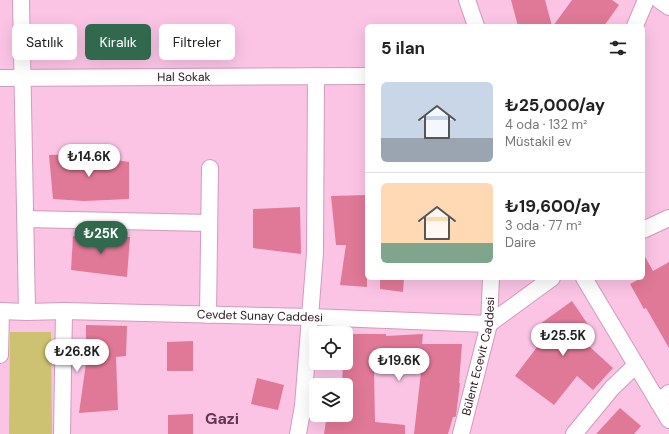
<!DOCTYPE html>
<html lang="tr">
<meta charset="utf-8">
<style>
body{margin:0;font-family:"DM Sans",sans-serif;background:#f6f6f6;color:#222;height:100vh;display:flex;flex-direction:column;font-size:15px;white-space:nowrap}
*{box-sizing:border-box;margin:0}
p{font-size:13px;color:#767676}
.icon{flex:none;width:22px;height:22px;fill:none;stroke:currentColor;stroke-width:2;stroke-linecap:round;stroke-linejoin:round}
.map{position:relative;flex:1;overflow:hidden}
.sheet{position:absolute;left:365px;top:24px;width:280px;height:256px;display:flex;flex-direction:column;background:#fff;border-radius:6px;box-shadow:0 4px 16px #0002}
.sheet>*{flex:none}
.guide{position:absolute;left:12px;top:24px;width:293px;height:36px;display:flex;gap:8px}
.fabs{position:absolute;left:309px;top:326px;display:grid;gap:8px}
.fabs a{display:grid;place-items:center;width:44px;height:44px;border-radius:6px;background:#fff;box-shadow:0 4px 16px #0002;font-size:20px}
.price{position:absolute;translate:-50% -34px;padding:0 9px;border-radius:14px;background:#fff;color:#222;font-size:13px;line-height:26px;filter:drop-shadow(0 1px 2px #0008)}
.price::after{content:'';position:absolute;left:50%;top:24px;width:12px;height:9px;margin-left:-6px;background:inherit;clip-path:polygon(0 0,100% 0,50% 100%)}
.price.on{background:#31684e;color:#fff}
ul{padding:0;list-style:none}
li{display:flex;align-items:center;gap:12px;height:100px;padding:0 16px}
li+li{border-top:1px solid #e0e0e0}
li span{display:grid;place-items:center;flex:none;width:112px;height:80px;border-radius:6px;color:#555}
li>.icon{margin-inline-start:auto}
span .icon{width:48px;height:48px;fill:#fffc;stroke-width:1}
li b{font-size:17px}
h2{display:flex;justify-content:space-between;align-items:center;height:48px;padding:0 16px;font-size:17px}
.pill{padding:0 14px;border-radius:6px;background:#fff;box-shadow:0 4px 16px #0002;font-size:14px;line-height:36px}
.pill.on{background:#31684e;color:#fff}
.map>svg:first-child{display:block}
</style>
<div class="map">
<svg width="669" height="434" viewBox="0 0 669 434">
<rect width="100%" height="100%" fill="#fbc4e5"/>
<!-- green -->
<path fill="#ccc271" d="M10 332H51L52 434H9Z"/>
<!-- building -->
<g fill="#e07897">
<path d="M511 0H545L552 26H518Z"/>
<path d="M572 0H612L619 5 604 26H553Z"/>
<path d="M85 154V155L129 162V199L84 201 53 199 49 155Z"/>
<path d="M367 195V287L340 285 346 245H336L331 196Z"/>
<path d="M300 207 301 254 253 248V209Z"/>
<path d="M73 236 130 237 127 277 71 270Z"/>
<path d="M643 253 653 271 669 262V348L646 308 644 309 630 284 641 278H643Z"/>
<path d="M380 278H404L403 292 380 289Z"/>
<path d="M572 301 591 329 579 337 613 368 593 390 577 376 554 405 515 376 547 334 540 324Z"/>
<path d="M86 325 127 326 126 356 116 357 118 410 79 413 86 363Z"/>
<path d="M346 334H386V336L423 334 422 344H462L459 383H460L456 416 455 417H453L448 434H414L421 372 374 371 375 422 405 425V434H324L326 421 346 422V385H342L343 363H346Z"/>
<path d="M193 341V371H167V342Z"/>
<path d="M257 378 284 385 278 410 251 404Z"/>
<path d="M620 408 641 426 634 434H596Z"/>
<path d="M193 414V434H168V415Z"/>
</g>
<g fill="none" stroke-linecap="round" stroke-linejoin="round">
<!-- minor casing -->
<g stroke="#d09bbc" stroke-width="18">
<g id="minor">
<path d="M21 0 27 312"/>
<path d="M467 0 476 26"/>
<path d="M659 0 669 7"/>
<path d="M635 26 646 0"/>
<path id="s1" d="M0 78 367 76"/>
<path d="M25 219 209 223"/>
<path d="M643 230 669 218"/>
<path d="M584 278 669 420"/>
<path id="s2" d="M0 311 27 312 64 311 310 317 489 324 552 278"/>
<path d="M208 315 210 168"/>
<path d="M0 355 1 311"/>
<path d="M658 402 669 393"/>
<path d="M62 434 64 311"/>
<path d="M298 434 303 406 315 253 316 76"/>
<path id="s3" d="M461 434 489 324 491 278"/>
<path d="M574 434 612 388 636 365"/>
</g>
</g>
<!-- minor -->
<use href="#minor" stroke="#fff" stroke-width="16"/>
</g>
<g text-anchor="middle" stroke-width="3" stroke-linejoin="round" paint-order="stroke">
<!-- street labels -->
<g font-size="12" fill="#291521" stroke="#fbc4e5">
<text dy="4" stroke="none"><textPath href="#s1" startOffset="184">Hal Sokak</textPath></text>
<text dy="4" stroke="none"><textPath href="#s2" startOffset="260">Cevdet Sunay Caddesi</textPath></text>
<text dy="4" stroke="none"><textPath href="#s3" startOffset="80">Bülent Ecevit Caddesi</textPath></text>
</g>
<!-- district labels -->
<g font-size="16" font-weight="bold" fill="#633653" stroke="#fbc4e5">
<text x="222" y="424">Gazi</text>
</g>
</g>
</svg>
<div class="fabs">
<a><svg class="icon" aria-label="locate" viewBox="0 0 24 24"><circle cx="12" cy="12" r="6"/><path d="M12 2v4M12 18v4M2 12h4M18 12h4"/></svg></a>
<a><svg class="icon" aria-label="layers" viewBox="0 0 24 24"><path d="M12 4l9 5-9 5-9-5zM3 14l9 5 9-5"/></svg></a>
</div>
<b class="price" style="left:89px;top:178px">₺14.6K</b>
<b class="price on" style="left:101px;top:255px">₺25K</b>
<b class="price" style="left:563px;top:357px">₺25.5K</b>
<b class="price" style="left:77px;top:373px">₺26.8K</b>
<b class="price" style="left:399px;top:382px">₺19.6K</b>
<div class="guide">
<a class="pill">Satılık</a>
<a class="pill on">Kiralık</a>
<a class="pill">Filtreler</a>
</div>
<section class="sheet">
<h2>5 ilan<svg class="icon" aria-label="filters" viewBox="0 0 24 24"><path d="M4 7h16M4 17h16"/><circle cx="9" cy="7" r="2"/><circle cx="15" cy="17" r="2"/></svg></h2>
<ul>
<li><span style="background:linear-gradient(#c9d6e8 70%,#9aa5b1 0)"><svg class="icon" aria-label="home" viewBox="0 0 24 24"><path d="M3 11l9-7 9 7M6 9v11h12V9"/></svg></span><div><b>₺25,000/ay</b><p>4 oda · 132 m²</p><p>Müstakil ev</p></div></li>
<li><span style="background:linear-gradient(#ffd9b3 75%,#7fa58c 0)"><svg class="icon" aria-label="home" viewBox="0 0 24 24"><path d="M3 11l9-7 9 7M6 9v11h12V9"/></svg></span><div><b>₺19,600/ay</b><p>3 oda · 77 m²</p><p>Daire</p></div></li>
</ul>
</section>
</div>
